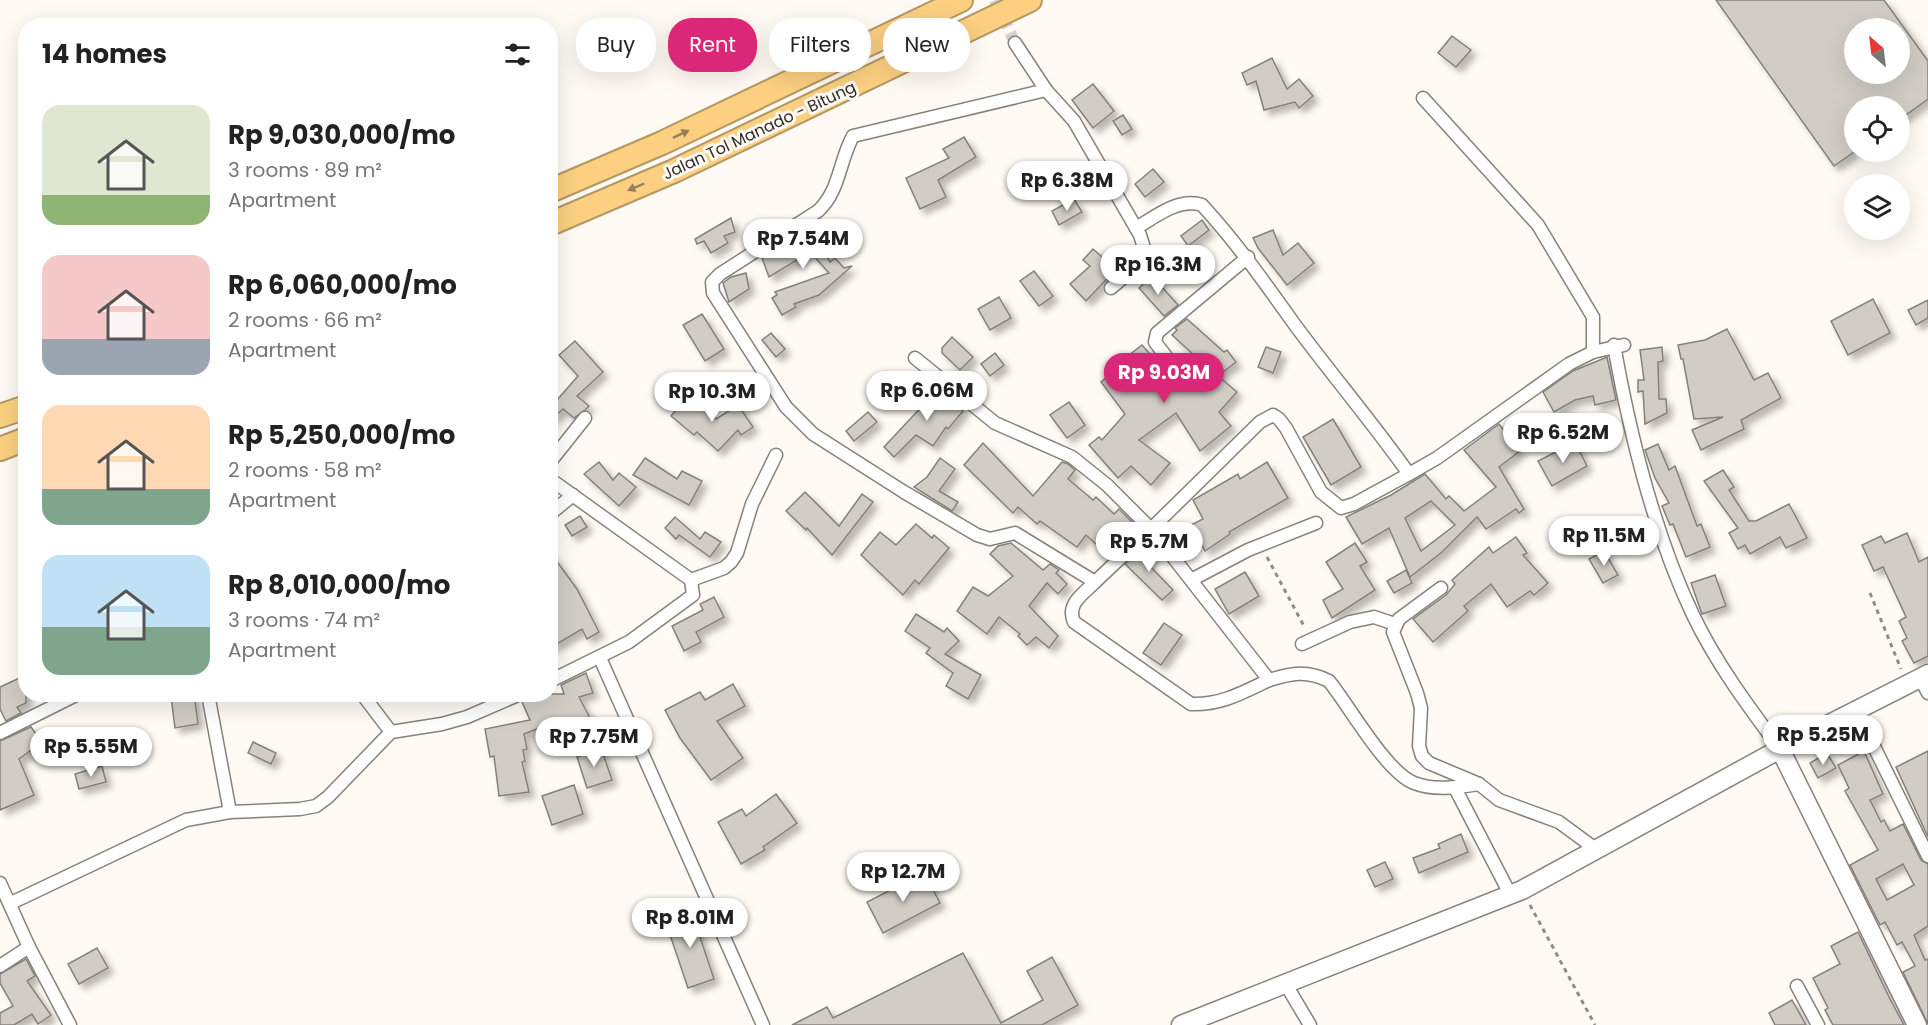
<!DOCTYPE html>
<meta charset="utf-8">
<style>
body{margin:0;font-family:Poppins,sans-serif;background:#f2f2f2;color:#222;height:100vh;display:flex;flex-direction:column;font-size:22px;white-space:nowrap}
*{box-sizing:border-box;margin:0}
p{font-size:20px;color:#767676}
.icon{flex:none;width:33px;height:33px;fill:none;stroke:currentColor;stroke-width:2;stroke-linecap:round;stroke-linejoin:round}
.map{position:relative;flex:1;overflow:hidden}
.panel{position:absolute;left:18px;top:18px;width:540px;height:684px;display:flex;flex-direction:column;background:#fff;border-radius:24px;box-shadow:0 6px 24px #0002}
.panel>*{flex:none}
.guide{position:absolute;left:576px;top:18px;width:570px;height:54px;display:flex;gap:12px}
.needle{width:39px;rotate:332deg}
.controls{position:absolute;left:1844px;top:18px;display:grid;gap:12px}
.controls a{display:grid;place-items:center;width:66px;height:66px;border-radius:50%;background:#fff;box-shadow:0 6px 24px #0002;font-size:30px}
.price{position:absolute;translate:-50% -51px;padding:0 14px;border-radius:21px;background:#fff;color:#222;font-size:20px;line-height:39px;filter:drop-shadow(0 2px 3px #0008)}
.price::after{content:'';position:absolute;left:50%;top:36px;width:18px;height:14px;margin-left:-9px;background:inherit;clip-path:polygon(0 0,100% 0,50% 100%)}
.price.on{background:#db2777;color:#fff}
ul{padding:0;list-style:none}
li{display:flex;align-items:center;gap:18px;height:150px;padding:0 24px}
li span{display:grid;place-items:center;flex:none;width:168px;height:120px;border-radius:18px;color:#555}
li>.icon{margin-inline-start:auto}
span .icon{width:72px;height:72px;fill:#fffc;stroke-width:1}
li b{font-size:26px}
h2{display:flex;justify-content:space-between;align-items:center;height:72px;padding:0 24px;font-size:26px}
.pill{padding:0 21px;border-radius:24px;background:#fff;box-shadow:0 6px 24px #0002;font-size:21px;line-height:54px}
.pill.on{background:#db2777;color:#fff}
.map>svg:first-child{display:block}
</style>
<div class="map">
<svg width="1928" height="1025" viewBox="0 0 1928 1025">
<defs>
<filter id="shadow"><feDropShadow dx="5.5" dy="5.5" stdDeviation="3" flood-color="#0004"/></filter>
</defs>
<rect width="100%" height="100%" fill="#fffbf4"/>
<!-- building -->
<g fill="#d1cdc5" stroke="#85817a" stroke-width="1.5" fill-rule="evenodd" filter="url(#shadow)">
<path d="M1716 0H1884L1928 61V99L1899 120V106H1854V152L1834 166ZM1854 28H1899V74H1854Z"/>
<path d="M1452 36 1471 50 1456 67 1438 53Z"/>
<path d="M1272 58 1287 89 1299 79 1313 96 1299 108 1295 102 1264 110 1256 81 1247 85 1242 73Z"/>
<path d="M1093 84 1114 111 1093 128 1072 100Z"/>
<path d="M1123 115 1132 129 1122 135 1113 121Z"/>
<path d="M964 137 976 157 938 180 946 197 920 209 906 178 949 158 943 149Z"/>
<path d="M1153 169 1164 182 1145 197 1135 184Z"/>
<path d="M1074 199 1082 212 1059 225 1052 211Z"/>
<path d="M731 218 735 232 724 236 728 243 711 253 704 241 697 244 695 239Z"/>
<path d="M1202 220 1209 230 1188 246 1181 236Z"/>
<path d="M809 227 815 238 828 233 831 238 820 245 830 262 835 258 844 268 852 266 819 295 794 304 796 307 782 315 772 298 777 295 775 292 829 273 810 252 769 277 762 258 797 245 792 237Z"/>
<path d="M1273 230 1283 255 1298 243 1314 263 1287 285 1258 248 1253 238Z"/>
<path d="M1093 249 1116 269 1086 301 1070 284 1090 266 1083 260Z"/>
<path d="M1034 271 1053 296 1039 306 1020 281Z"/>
<path d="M746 273 749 289 729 302 723 283 731 277Z"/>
<path d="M1152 276 1178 305 1164 316 1139 288Z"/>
<path d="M999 297 1011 318 990 330 978 309Z"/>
<path d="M1873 299 1890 333 1848 355 1831 321Z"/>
<path d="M1928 300V318L1916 325 1908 310Z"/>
<path d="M702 314 724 349 705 361 683 325Z"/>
<path d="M1187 319 1224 352 1227 350 1236 362 1218 376 1237 392 1219 412 1231 426 1200 451 1176 413 1139 440 1170 463 1151 485 1131 466 1118 478 1089 445 1099 437 1102 440 1125 414 1101 382 1126 362 1124 359 1142 345 1182 391 1209 369 1172 335 1177 330 1175 328Z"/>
<path d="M1727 329 1754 380 1768 373 1781 398 1741 420 1744 429 1701 450 1692 430 1723 417 1694 419 1683 359H1681L1678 345 1705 340Z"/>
<path d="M771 333 785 349 776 357 762 340Z"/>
<path d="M952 337 973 357 960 370 942 353V348Z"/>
<path d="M575 341 603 372 577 396 589 406 585 410 574 418 563 409 551 420 550 408 578 376 559 355Z"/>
<path d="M1266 347 1281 352 1273 373 1258 367Z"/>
<path d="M1662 347 1663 361 1658 362 1659 399H1666L1667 413 1645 424 1643 391 1638 392V380H1644L1640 350Z"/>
<path d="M995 353 1004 365 990 376 981 364Z"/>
<path d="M1607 357 1616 400 1595 405 1593 396 1575 400 1554 412 1543 392 1573 371Z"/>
<path d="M939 388 963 411 948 429 946 427 933 446 916 435 894 457 884 447Z"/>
<path d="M688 396 716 419 738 405 753 427 741 435 738 430 718 451 697 432 694 435 671 416Z"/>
<path d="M1069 402 1085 425 1067 438 1050 415Z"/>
<path d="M868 412 877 422 854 441 846 431Z"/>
<path d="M1333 419 1361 467 1331 485 1303 437Z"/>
<path d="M1499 424 1520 451 1499 467 1524 509 1519 513 1516 509 1486 529 1477 517 1442 552 1410 577 1389 528 1362 544 1346 517 1391 495 1425 474 1446 499 1449 496 1464 511 1496 487 1464 450ZM1431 501 1455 525 1421 551 1405 518Z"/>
<path d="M1575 442 1587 466 1552 486 1538 461Z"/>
<path d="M983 443 1033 496 1062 462 1068 464 1075 470 1068 479 1093 500 1096 497 1114 514 1119 509 1135 525 1127 534 1131 537 1112 554 1108 551 1106 553 1086 535 1077 547 1040 521 1037 524 1018 507 1013 513 964 465Z"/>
<path d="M1658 444 1669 470 1675 466 1697 526 1701 524 1710 547 1686 557 1673 524 1670 525 1662 506 1669 503 1655 478 1645 450Z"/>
<path d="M645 458 677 479 682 471 702 481 689 505 633 475Z"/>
<path d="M940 458 955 469 939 491 958 502 952 511 914 487 927 477Z"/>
<path d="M599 462 613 480 619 473 636 487 619 506 584 474Z"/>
<path d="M1267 462 1288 498 1229 532 1230 534 1205 551 1191 525 1203 519 1193 500 1238 474 1240 479Z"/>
<path d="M1723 470 1734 487 1729 490 1749 521H1756L1789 504 1807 538 1786 548 1780 537 1750 554 1745 545 1738 549 1729 533 1738 528 1704 481Z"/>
<path d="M805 492 839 526 862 494 873 502 832 555 807 528 806 530 786 511Z"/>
<path d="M580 516 587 527 572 536 565 525Z"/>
<path d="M675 517 700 539 705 532 721 542 710 557 679 535 676 539 665 528Z"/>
<path d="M916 524 932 538 934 535 949 548 919 584 915 580 903 595 861 555 880 532 896 545Z"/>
<path d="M1907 533 1919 562 1928 557V656L1914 663 1902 641 1907 638 1899 621 1906 617 1883 567 1874 571 1862 545 1881 536 1885 543Z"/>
<path d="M1516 537 1527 553 1523 555 1548 583 1534 595 1530 591 1507 607 1491 584 1464 606 1468 611 1433 642 1413 619 1446 595 1455 584 1452 580 1489 547 1493 553Z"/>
<path d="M1011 543 1043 570 1050 564 1059 570 1056 573 1067 584 1058 594 1047 583 1029 606 1058 636 1049 648 1036 637 1027 645 1018 636 1020 634 999 617 987 634 957 611 973 587 988 596 1013 576 990 554 998 546Z"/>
<path d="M1355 543 1367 562 1360 566 1375 590 1332 618 1323 600 1343 589 1326 562Z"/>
<path d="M1144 547 1154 554 1147 563 1173 590 1162 600 1125 564Z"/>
<path d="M1604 551 1618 575 1603 583 1589 559Z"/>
<path d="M550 552 577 589 599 632 587 639 582 629 550 648Z"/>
<path d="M1406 570 1412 583 1394 593 1387 581Z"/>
<path d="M1245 572 1259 596 1229 614 1215 589Z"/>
<path d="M1715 575 1726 606 1702 614 1691 583Z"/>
<path d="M714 597 724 617 696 632 701 642 684 651 672 626 703 610 700 604Z"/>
<path d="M916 614 944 632 947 628 959 641 945 654 981 675 968 699 946 686 953 673 926 653 930 648 905 631Z"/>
<path d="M1164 623 1182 635 1161 665 1143 653Z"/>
<path d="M586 673 593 693 579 697 594 726 567 740 557 721 524 734 527 749 523 750 525 761 522 762 529 792 499 796 494 756 490 757 485 729 530 720 522 702 539 694H564L561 685Z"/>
<path d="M26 675V703L17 707 21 713 6 721 0 709V687Z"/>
<path d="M733 684 745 706 717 721 743 758 711 780 680 738 665 710 700 692 705 700Z"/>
<path d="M194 694 198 724 175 728 171 697Z"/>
<path d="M31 727 42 742 19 759 34 795 0 810V741Z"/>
<path d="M253 742 276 753 271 764 248 753Z"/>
<path d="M601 748 612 780 587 788 577 757Z"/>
<path d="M1864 751 1883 794 1870 800 1881 822 1884 820 1890 831 1903 824 1921 860 1928 864V926L1914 935 1925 960 1928 959V1024L1903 972 1915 966 1902 942 1897 945 1885 922 1880 925 1850 865 1878 850 1845 791 1849 788 1838 765ZM1903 864 1914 885 1887 900 1876 879Z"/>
<path d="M1928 751V837L1896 767Z"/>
<path d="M1827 753 1836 768 1818 778 1810 763Z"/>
<path d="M102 766 106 782 79 789 75 774Z"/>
<path d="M574 785 583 814 552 825 542 796Z"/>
<path d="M776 794 797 823 763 847 765 850 741 864 718 822 742 809 746 816Z"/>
<path d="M1461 834 1468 852 1419 873 1413 858 1440 848 1438 844Z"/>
<path d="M1385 862 1393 879 1375 887 1367 870Z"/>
<path d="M924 873 940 903 883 933 867 902Z"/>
<path d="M691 910 714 979 688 988 665 920Z"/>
<path d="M1858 932 1889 997 1904 1025H1833L1825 1010 1828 1008 1813 978 1840 964 1831 946Z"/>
<path d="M97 948 108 968 79 984 68 964Z"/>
<path d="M963 953 1001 1023 1043 1000 1027 971 1052 957 1078 1005 1042 1025H792L827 1007 833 1018Z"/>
<path d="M26 959 35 976 27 981 51 1015 38 1024 32 1014 14 1025H0V1013L13 1006 0 983V974Z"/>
<path d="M1792 1000 1806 1025H1775L1769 1013Z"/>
</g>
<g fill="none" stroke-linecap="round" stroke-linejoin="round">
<!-- street-tunnel -->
<path stroke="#d6d2cc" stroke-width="12" stroke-dasharray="12 6" stroke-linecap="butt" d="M995 0 1015 43"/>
<!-- street casing -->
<g stroke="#86827b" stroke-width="15">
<g id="street">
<path d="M1015 43 1046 90 1074 121 1140 235 1145 251 1144 260 1111 288"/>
<path d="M1046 90 853 136C839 161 840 191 818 211L720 274 712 282 713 293 786 407 813 434 904 492 977 535 990 539 1015 533 1095 582 1151 529 1269 680C1292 673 1307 670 1329 681 1350 707 1386 772 1414 783 1434 791 1459 787 1479 784"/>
<path d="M1423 98 1538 225 1593 317V352"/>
<path d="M1136 228C1155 217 1179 197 1202 205 1237 243 1265 283 1295 325 1332 375 1373 423 1409 474L1437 458 1569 364 1593 352 1624 345"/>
<path d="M1614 345C1630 435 1654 533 1693 615 1716 663 1748 706 1780 749"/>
<path d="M915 358 995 423 1072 457 1107 485 1151 529 1260 422 1273 415 1279 419 1286 428 1321 492 1341 508 1354 504 1409 474"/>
<path d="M1177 371 1155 342 1157 333 1248 257"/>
<path d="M550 462 585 418"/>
<path d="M550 479 691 580 693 595 629 642 550 681"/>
<path d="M550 514 573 495"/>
<path d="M691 580 724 568 731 562 737 553 752 504 776 455"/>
<path d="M1191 580 1248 550 1316 523"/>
<path d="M1095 582C1083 594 1066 604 1074 622L1191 704C1221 705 1242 693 1269 680"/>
<path d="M1441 588 1399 619 1393 632 1417 693 1421 708 1419 746 1422 756 1429 763 1479 784 1499 800 1559 822 1597 850"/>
<path d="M1302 644 1350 622 1374 617 1395 624"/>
<path d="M600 658 763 1025"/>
<path d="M1920 678 1928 693"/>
<path d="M208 694 230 812"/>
<path d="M362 694 391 732"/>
<path d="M1856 710 1928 856"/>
<path d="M0 733 78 694"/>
<path d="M1455 788 1510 894"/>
<path d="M0 883 29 947 70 1025"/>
<path d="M11 903 186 820 230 812 300 809 316 806 328 797 391 732 442 724 467 717 520 694"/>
<path d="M0 966 29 947"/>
<path d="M1285 983 1310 1025"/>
<path d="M1797 986 1818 1025"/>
</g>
</g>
<!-- secondary casing -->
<g stroke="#86827b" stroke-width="21">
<g id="secondary">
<path d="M1780 749 1917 1025"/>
<path d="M1181 1025 1522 890 1780 749 1928 674"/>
</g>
</g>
<!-- highway casing -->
<g stroke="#b59762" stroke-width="26">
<g id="highway">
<path d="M550 191 662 143 961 0"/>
<path d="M550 224 674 171 1030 0"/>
<path d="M0 416 26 407"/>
<path d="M0 449 26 439"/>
</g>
</g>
<!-- path -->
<g stroke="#908d88" stroke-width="3" stroke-dasharray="4.5 4.5" stroke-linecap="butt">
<path d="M1267 557 1305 628"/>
<path d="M1870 593 1901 669"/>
<path d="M1530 905 1595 1025"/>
</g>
<!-- street -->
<use href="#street" stroke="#fff" stroke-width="12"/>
<!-- secondary -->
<use href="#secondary" stroke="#fff" stroke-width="18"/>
<!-- highway -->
<use href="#highway" stroke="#fcd080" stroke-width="22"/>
</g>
<!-- one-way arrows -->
<defs><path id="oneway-solid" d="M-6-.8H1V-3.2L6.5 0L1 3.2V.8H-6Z" transform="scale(1.5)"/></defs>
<g fill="#967f56">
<use href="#oneway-solid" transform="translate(681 134) rotate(-25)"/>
<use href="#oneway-solid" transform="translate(636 187) rotate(157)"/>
</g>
<g text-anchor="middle" stroke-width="6" stroke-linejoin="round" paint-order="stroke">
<!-- street labels -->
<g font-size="16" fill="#302e2b" stroke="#fffbf4">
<text transform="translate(759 130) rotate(-25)" y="6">Jalan Tol Manado - Bitung</text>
</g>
</g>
</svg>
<div class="controls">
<a><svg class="needle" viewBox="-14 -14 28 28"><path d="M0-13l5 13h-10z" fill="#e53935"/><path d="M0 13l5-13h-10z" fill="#767676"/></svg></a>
<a><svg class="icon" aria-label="locate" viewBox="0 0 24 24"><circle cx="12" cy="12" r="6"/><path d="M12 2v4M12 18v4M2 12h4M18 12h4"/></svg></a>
<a><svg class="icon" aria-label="layers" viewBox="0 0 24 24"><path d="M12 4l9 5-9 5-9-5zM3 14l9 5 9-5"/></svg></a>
</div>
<b class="price" style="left:1067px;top:212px">Rp 6.38M</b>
<b class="price" style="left:803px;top:270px">Rp 7.54M</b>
<b class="price" style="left:1158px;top:296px">Rp 16.3M</b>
<b class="price on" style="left:1164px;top:404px">Rp 9.03M</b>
<b class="price" style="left:927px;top:422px">Rp 6.06M</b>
<b class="price" style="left:712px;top:423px">Rp 10.3M</b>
<b class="price" style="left:1563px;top:464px">Rp 6.52M</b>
<b class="price" style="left:1604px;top:567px">Rp 11.5M</b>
<b class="price" style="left:1149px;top:573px">Rp 5.7M</b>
<b class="price" style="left:1823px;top:766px">Rp 5.25M</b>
<b class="price" style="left:594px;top:768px">Rp 7.75M</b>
<b class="price" style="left:91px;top:778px">Rp 5.55M</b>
<b class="price" style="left:903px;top:903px">Rp 12.7M</b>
<b class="price" style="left:690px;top:949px">Rp 8.01M</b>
<div class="guide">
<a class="pill">Buy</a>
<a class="pill on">Rent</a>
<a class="pill">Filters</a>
<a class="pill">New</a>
</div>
<section class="panel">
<h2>14 homes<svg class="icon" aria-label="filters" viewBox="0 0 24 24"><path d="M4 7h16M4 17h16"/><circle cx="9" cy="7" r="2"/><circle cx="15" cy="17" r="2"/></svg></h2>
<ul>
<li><span style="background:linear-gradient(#dfe7d0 75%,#8fb573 0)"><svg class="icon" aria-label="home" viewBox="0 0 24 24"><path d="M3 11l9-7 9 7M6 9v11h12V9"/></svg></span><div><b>Rp 9,030,000/mo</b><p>3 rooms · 89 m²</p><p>Apartment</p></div></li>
<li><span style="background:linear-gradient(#f6c9c9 70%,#9aa5b1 0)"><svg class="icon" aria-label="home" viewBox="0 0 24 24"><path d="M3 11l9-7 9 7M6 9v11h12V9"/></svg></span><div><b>Rp 6,060,000/mo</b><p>2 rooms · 66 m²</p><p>Apartment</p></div></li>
<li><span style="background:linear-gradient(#ffd9b3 70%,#7fa58c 0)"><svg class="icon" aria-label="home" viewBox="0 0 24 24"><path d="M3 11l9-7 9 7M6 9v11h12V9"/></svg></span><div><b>Rp 5,250,000/mo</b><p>2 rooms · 58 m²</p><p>Apartment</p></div></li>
<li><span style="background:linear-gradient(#bfe0f5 60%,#7fa58c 0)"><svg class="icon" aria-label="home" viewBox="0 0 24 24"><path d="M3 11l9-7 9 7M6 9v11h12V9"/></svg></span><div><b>Rp 8,010,000/mo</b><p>3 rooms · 74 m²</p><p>Apartment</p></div></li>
</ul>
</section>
</div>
